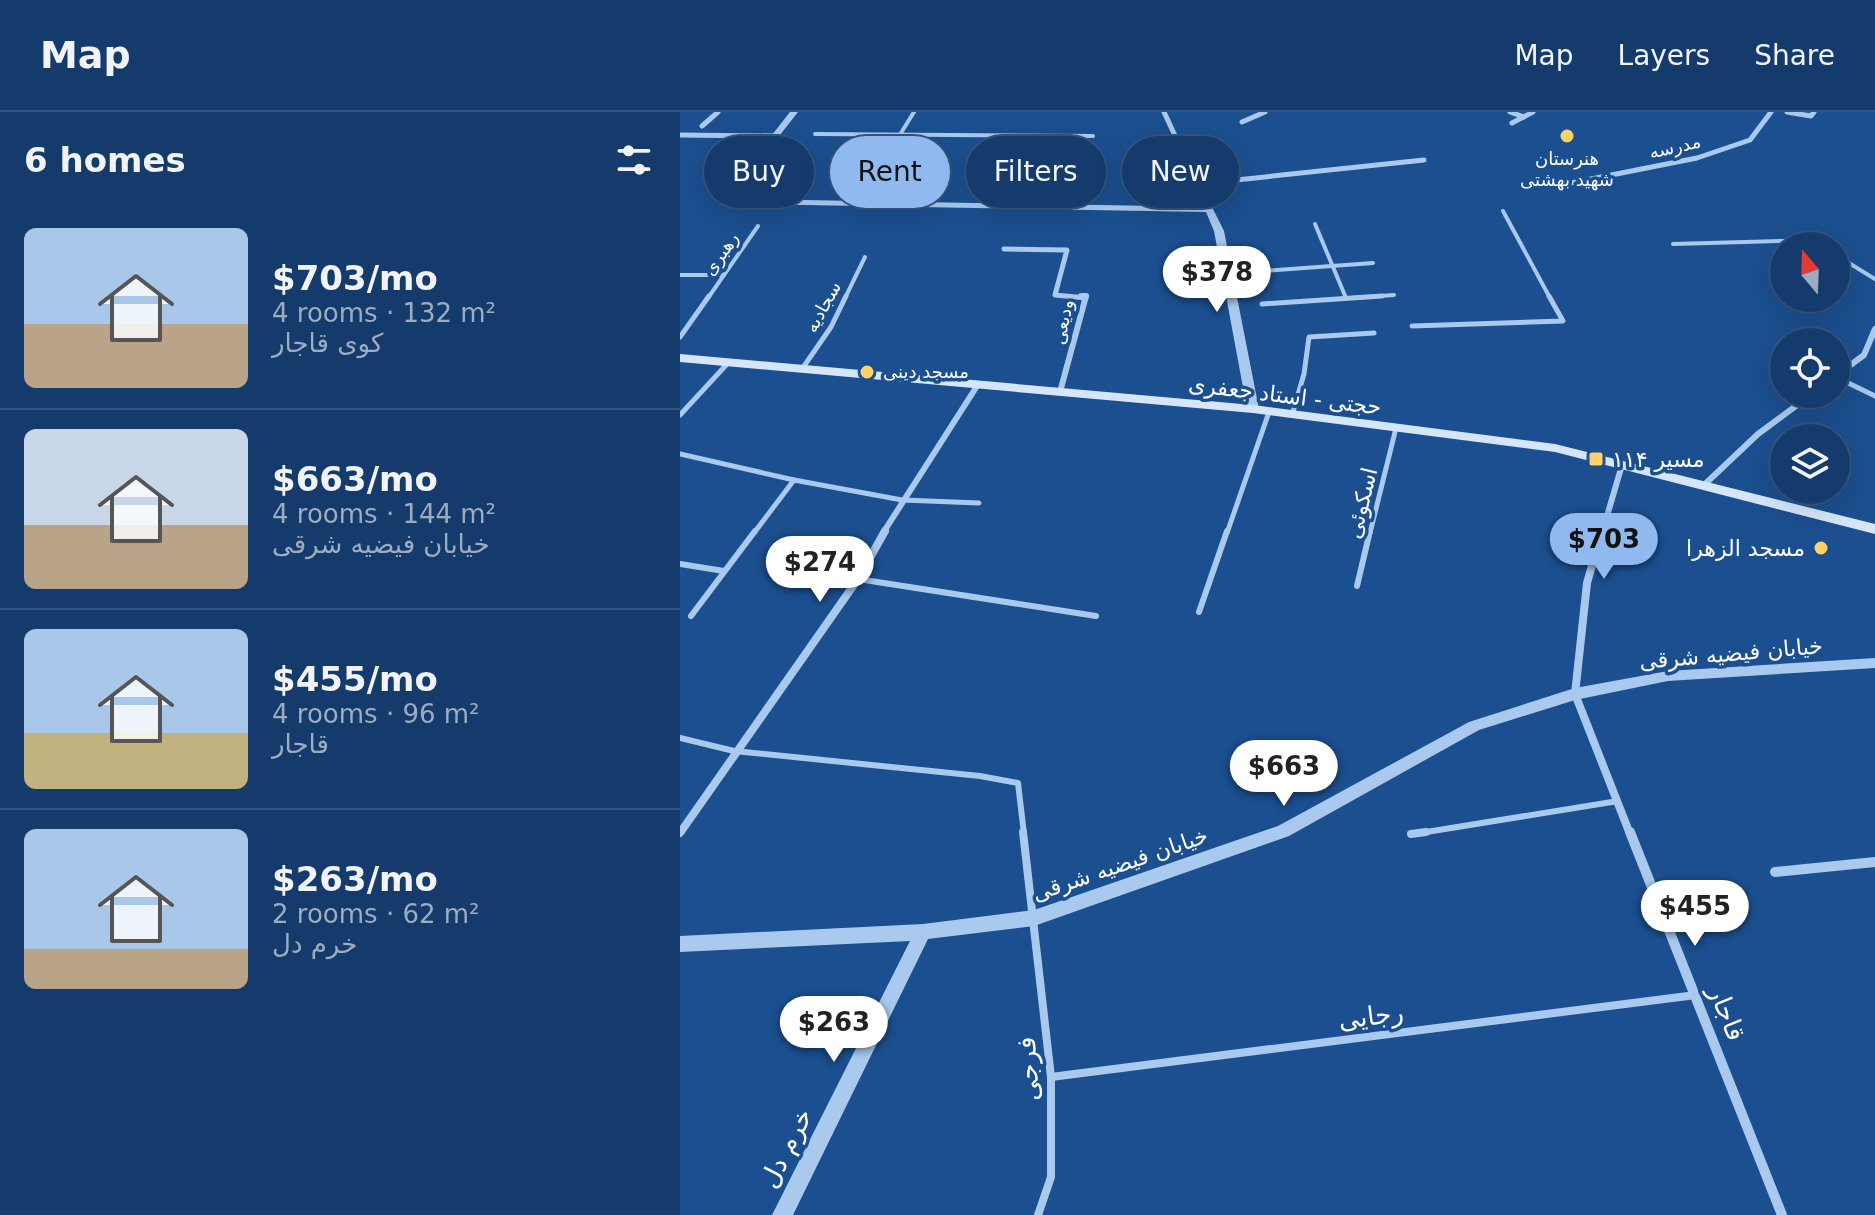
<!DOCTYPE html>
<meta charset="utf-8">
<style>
body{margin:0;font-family:"DejaVu Sans",Vazirmatn,sans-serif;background:#1d4271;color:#f1f3f6;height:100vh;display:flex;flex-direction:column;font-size:30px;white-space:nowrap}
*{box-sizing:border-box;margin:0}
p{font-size:26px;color:#9dadc1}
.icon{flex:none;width:44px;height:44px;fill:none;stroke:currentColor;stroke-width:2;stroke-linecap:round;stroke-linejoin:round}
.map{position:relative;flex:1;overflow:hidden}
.sheet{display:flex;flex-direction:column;background:#143b6b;width:680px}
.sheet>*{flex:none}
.banner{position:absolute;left:24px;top:24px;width:760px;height:72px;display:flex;gap:16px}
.needle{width:52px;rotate:341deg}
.controls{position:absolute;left:1090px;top:120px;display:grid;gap:16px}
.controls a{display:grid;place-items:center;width:80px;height:80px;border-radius:50%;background:#143b6b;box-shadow:0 8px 32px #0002,0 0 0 2px #33557e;font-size:40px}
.price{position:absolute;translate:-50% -68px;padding:0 18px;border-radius:28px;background:#fff;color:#222;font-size:26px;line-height:52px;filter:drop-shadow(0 2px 4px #0008)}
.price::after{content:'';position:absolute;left:50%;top:48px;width:24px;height:18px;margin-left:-12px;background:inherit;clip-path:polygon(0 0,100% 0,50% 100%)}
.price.on{background:#90b9f0;color:#111}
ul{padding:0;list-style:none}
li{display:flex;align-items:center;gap:24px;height:200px;padding:0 24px}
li+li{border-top:2px solid #33557e}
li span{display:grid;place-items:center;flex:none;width:224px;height:160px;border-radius:12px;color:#555}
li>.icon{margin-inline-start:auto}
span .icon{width:96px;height:96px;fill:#fffc;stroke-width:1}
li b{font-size:34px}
h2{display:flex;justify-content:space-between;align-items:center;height:96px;padding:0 24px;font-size:34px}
.chip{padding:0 28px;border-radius:36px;background:#143b6b;box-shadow:0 8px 32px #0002,0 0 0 2px #33557e;font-size:28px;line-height:72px}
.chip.on{background:#90b9f0;color:#111}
header{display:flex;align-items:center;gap:48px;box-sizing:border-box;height:112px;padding:0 40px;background:#143b6b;border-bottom:2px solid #33557e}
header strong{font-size:38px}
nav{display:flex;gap:44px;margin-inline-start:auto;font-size:28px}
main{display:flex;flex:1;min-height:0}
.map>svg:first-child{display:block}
</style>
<header>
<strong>Map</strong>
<nav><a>Map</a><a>Layers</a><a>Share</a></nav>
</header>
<main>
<section class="sheet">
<h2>6 homes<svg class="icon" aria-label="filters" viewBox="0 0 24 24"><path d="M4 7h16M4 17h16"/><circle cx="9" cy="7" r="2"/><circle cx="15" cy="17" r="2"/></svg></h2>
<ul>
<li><span style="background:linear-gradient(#a9c7e8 60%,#b9a48a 0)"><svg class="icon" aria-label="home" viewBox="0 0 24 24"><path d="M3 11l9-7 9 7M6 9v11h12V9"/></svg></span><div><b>$703/mo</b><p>4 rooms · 132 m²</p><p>کوی قاجار</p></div></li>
<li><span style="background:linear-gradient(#c9d6e8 60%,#b9a48a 0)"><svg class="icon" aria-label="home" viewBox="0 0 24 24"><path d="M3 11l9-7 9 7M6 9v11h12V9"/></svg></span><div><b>$663/mo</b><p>4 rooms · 144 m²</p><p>خیابان فیضیه شرقی</p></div></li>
<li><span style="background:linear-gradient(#a9c7e8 65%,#c2b280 0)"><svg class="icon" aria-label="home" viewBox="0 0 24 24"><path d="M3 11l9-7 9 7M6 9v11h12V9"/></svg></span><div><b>$455/mo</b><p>4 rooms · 96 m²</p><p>قاجار</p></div></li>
<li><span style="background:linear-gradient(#a9c7e8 75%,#b9a48a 0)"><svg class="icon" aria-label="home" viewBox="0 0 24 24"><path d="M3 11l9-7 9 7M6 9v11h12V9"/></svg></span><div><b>$263/mo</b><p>2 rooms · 62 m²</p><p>خرم دل</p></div></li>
</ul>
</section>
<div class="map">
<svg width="1195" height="1103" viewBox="0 0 1195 1103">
<rect width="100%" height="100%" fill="#1b4f8f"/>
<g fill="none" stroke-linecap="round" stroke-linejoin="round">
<!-- service-far3 -->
<g stroke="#a9c9ee" stroke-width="4">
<path d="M135 22 413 24"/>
<path d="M177 92 234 0"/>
<path d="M823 99 870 186"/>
<path d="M635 112 666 186"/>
<path d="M993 132 1131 128 1141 134"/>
<path d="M1156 143 1195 167"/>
<path d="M582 159 693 151"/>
<path d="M0 163H44"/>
<path d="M28 186 78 114"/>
<path d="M165 186 185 145"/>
<path d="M672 186 714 183"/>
</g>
<!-- service-far2 -->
<g stroke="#a9c9ee" stroke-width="5">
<path d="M582 192 702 184"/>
<path d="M732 214 883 209 869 184"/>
<path d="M0 225 29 184"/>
<path d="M122 257 151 215 166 184"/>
<path d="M1156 265 1195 284"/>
<path d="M0 303 48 251"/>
<path d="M612 303 624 262 629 225 694 221"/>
<path d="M0 342 114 368"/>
<path d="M74 421 114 368 222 388 299 391"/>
<path d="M547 421 589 300"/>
<path d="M690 421 716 316"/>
</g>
<!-- service-far1 -->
<g stroke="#a9c9ee" stroke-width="6">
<path d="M0 452 44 459"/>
<path d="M178 467 416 504"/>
<path d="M677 474 690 419"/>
<path d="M519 500 547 419"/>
<path d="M11 504 75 419"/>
<path d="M0 626 54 639 300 664 338 671 344 722"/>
<path d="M734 722 938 689"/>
</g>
<!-- service -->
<g stroke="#a9c9ee" stroke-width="8">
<path d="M343 720 371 965V1065L358 1103"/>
<path d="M731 722 746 720"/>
<path d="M371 965 1016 883"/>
</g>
<!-- minor-far3 -->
<g stroke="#a9c9ee" stroke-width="5">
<path d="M484 0 529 97"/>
<path d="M830 0 844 5"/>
<path d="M1107 0 1131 4 1134 0"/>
<path d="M562 10 585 0"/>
<path d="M832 11 853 0"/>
<path d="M22 14 38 0"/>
<path d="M0 23 95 24"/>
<path d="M891 71 1017 46 1070 28 1091 0"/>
<path d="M518 72 744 48"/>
<path d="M324 137 387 138 375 183 406 186"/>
</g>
<!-- minor-far2 -->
<g stroke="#a9c9ee" stroke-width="6">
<path d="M1156 264 1184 243 1195 217"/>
<path d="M380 280 406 184H401"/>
<path d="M1024 373 1078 322 1132 282"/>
<path d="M203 421 297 274"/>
<path d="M922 421 942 353"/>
</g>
<!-- minor-far1 -->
<g stroke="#a9c9ee" stroke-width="8">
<path d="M922 419 907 471 895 582 950 722"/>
<path d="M0 721 178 467 205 419"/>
</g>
<!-- minor -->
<g stroke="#a9c9ee" stroke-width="10">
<path d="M950 720 1102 1103"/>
<path d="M1095 760 1195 750"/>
</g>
<!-- tertiary -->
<g fill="#a9c9ee" fill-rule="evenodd">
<path d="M110 0H118L57 78 72 87 532 95 544 119 579 297 573 300 567 297 534 119 526 100 67 92 48 79Z"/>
<path d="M1195 546V556L988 569 895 588 799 618 609 724 354 814 248 827 113 1103H92L230 829 0 840V824L243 812 354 798 598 714 789 610 895 576 988 559Z"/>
</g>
<!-- secondary -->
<path fill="#d6e6fa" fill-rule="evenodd" d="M0 242 573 293 875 332 1195 412V422L875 340 573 301 0 250Z"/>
</g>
<!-- markers -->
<g fill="#ffd166" stroke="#1b4f8f" stroke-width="3">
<circle cx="887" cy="24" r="8"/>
<circle cx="187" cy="260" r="8"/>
<rect x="908" y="339" width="16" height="16" rx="4"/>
<circle cx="1141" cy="436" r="8"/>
</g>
<g text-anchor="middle" stroke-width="7" stroke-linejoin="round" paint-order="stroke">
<!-- far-street labels -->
<g font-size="18" fill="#fff" stroke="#1b4f8f">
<text transform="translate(995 35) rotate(-13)" y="6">مدرسه</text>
<text transform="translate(41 142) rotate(-55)" y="6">رهبری</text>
<text transform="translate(143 195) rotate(-61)" y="6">سجادیه</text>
<text transform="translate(383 210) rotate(-78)" y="6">ودیعی</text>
</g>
<!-- far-poi labels -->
<g font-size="18" fill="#fff" stroke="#1b4f8f">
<text x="887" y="53">هنرستان<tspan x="887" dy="21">شهید بهشتی</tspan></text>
<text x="203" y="266" text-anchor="start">مسجد دینی</text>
</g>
<!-- street labels -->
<g font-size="22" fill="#fff" stroke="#1b4f8f">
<text transform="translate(605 283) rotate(7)" y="8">حجتی - استاد جعفری</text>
<text transform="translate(681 391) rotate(-76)" y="8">اسکوئی</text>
<text transform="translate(1051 541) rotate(-5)" y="8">خیابان فیضیه شرقی</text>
<text transform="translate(440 752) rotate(-19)" y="8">خیابان فیضیه شرقی</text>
</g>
<!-- poi labels -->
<g font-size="22" fill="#fff" stroke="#1b4f8f" text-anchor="start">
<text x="932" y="355">مسیر ۱۱۴</text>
<text x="1125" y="444" text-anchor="end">مسجد الزهرا</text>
</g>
<!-- near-street labels -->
<g font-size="26" fill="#fff" stroke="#1b4f8f">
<text transform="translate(1047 901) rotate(68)" y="9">قاجار</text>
<text transform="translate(691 904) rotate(-7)" y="9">رجایی</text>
<text transform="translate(348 957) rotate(-94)" y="9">فرجی</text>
<text transform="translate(106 1036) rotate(-63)" y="9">خرم دل</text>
</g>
</g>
</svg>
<div class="controls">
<a><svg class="needle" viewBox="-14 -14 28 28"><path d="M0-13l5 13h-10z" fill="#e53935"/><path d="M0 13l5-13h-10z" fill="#9dadc1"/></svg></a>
<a><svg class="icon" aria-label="locate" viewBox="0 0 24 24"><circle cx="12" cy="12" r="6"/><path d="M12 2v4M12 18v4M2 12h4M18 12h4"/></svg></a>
<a><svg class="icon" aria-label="layers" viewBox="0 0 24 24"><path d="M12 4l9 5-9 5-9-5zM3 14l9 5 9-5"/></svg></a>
</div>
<b class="price" style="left:537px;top:202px">$378</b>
<b class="price on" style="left:924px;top:469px">$703</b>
<b class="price" style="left:140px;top:492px">$274</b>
<b class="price" style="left:604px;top:696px">$663</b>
<b class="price" style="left:1015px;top:836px">$455</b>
<b class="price" style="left:154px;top:952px">$263</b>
<div class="banner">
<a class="chip">Buy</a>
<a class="chip on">Rent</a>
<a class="chip">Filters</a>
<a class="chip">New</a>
</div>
</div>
</main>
